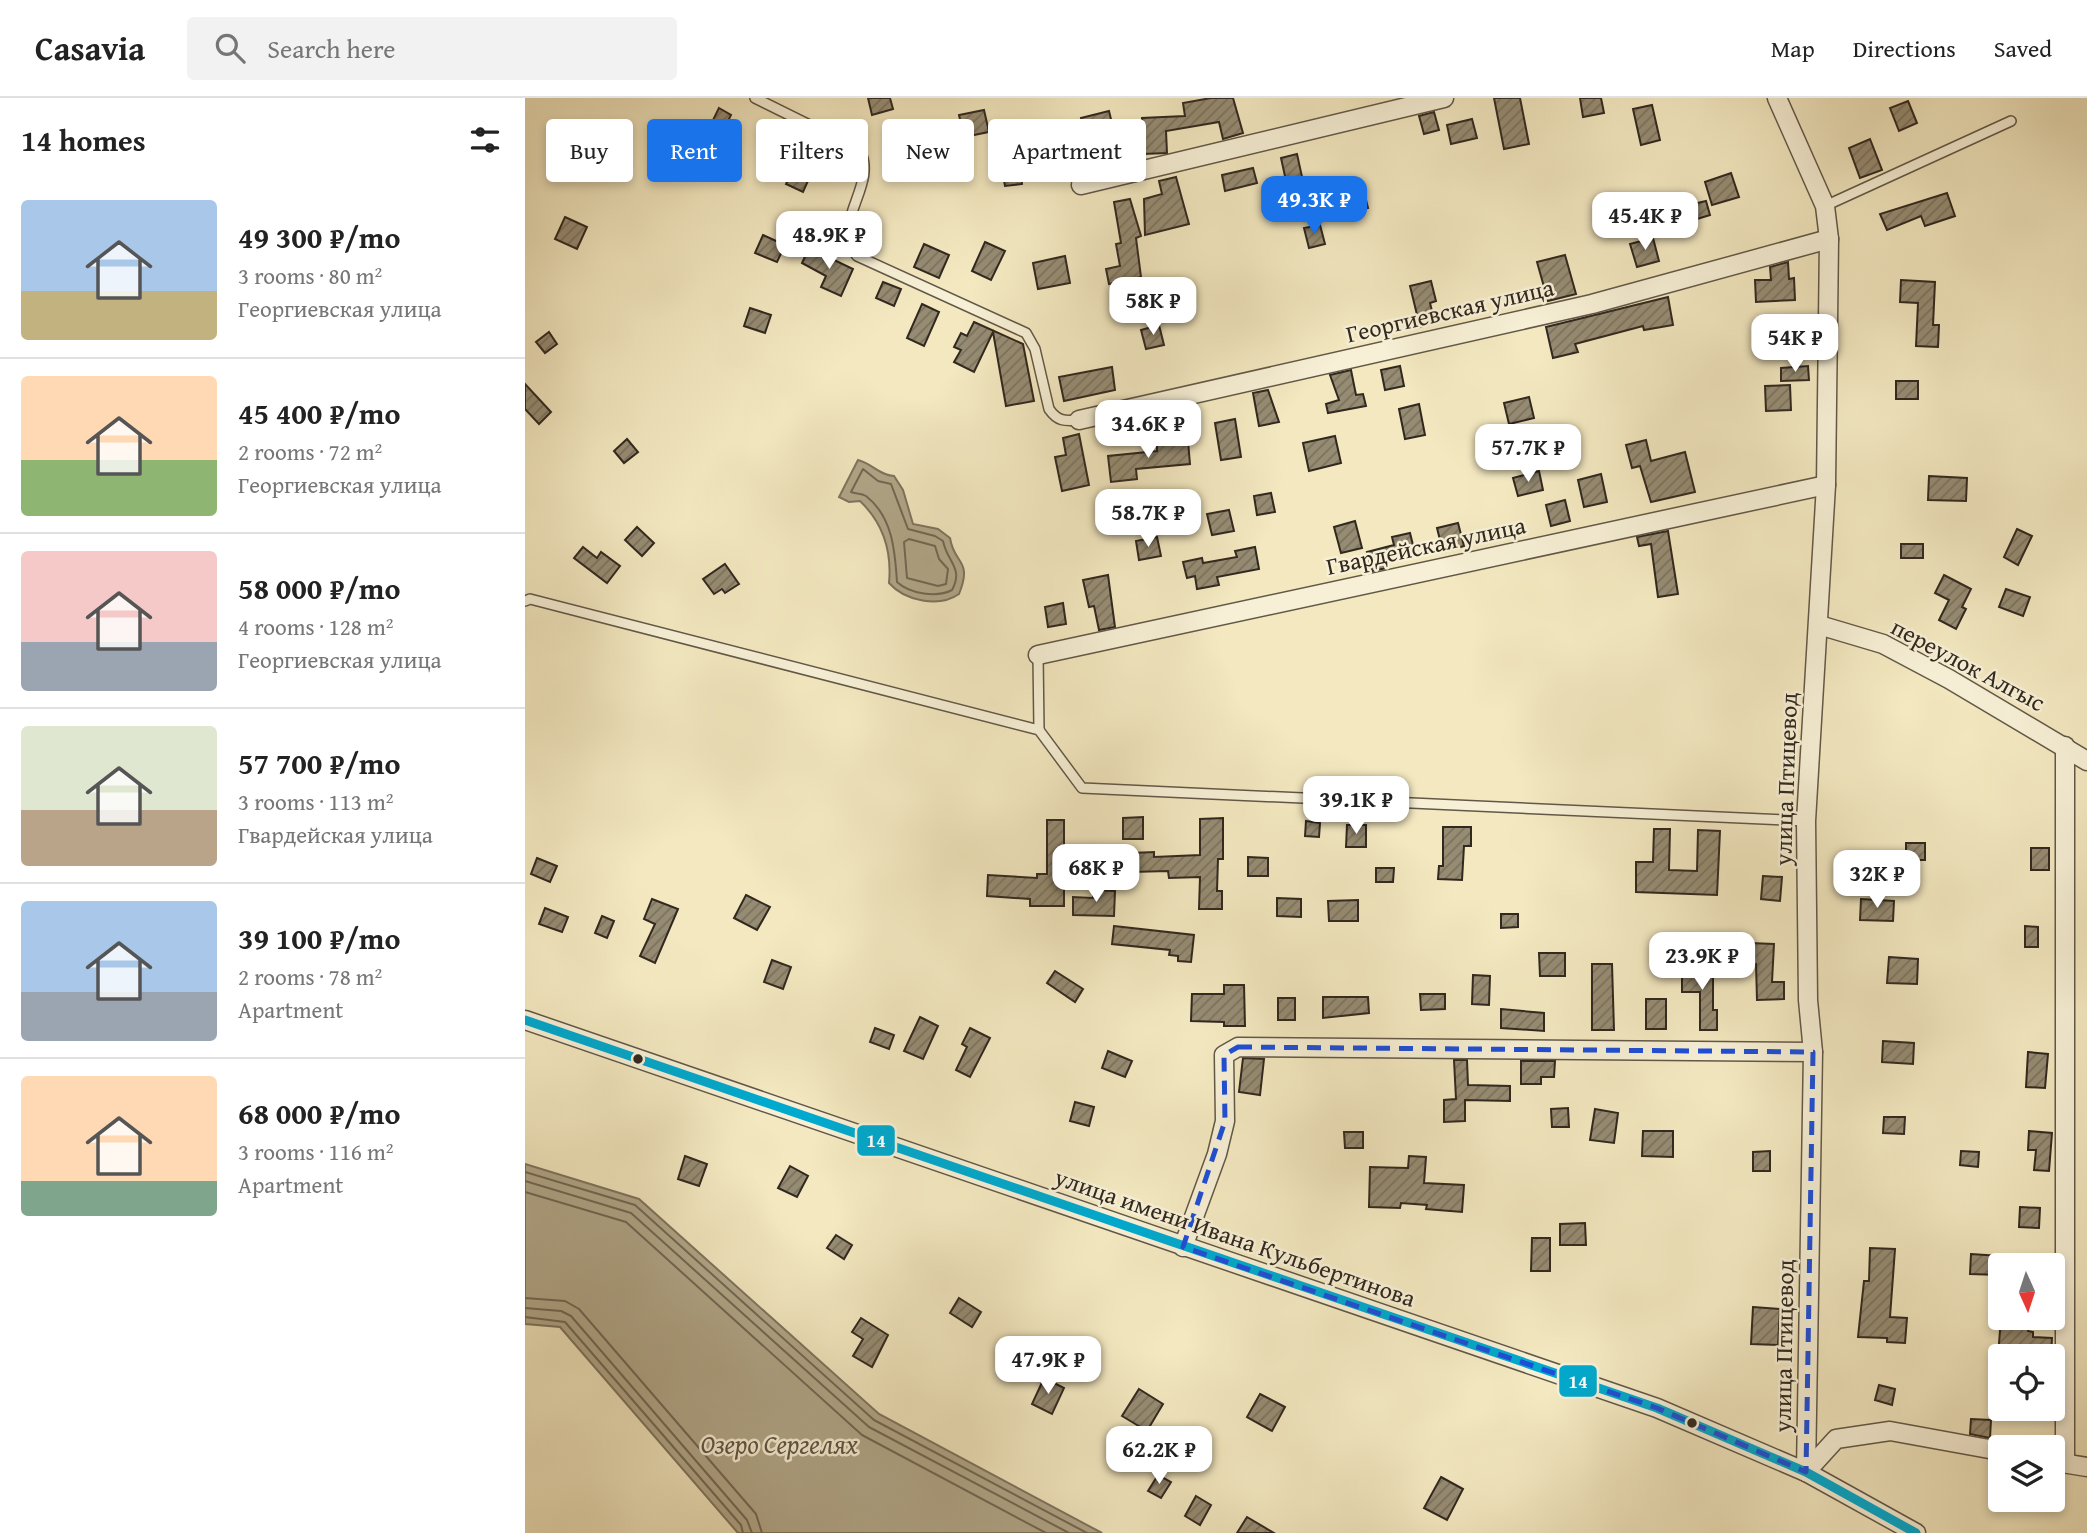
<!DOCTYPE html>
<meta charset="utf-8">
<style>
body{margin:0;font-family:"Gentium Book Plus",serif;background:#f2f2f2;color:#222;height:100vh;display:flex;flex-direction:column;font-size:26px;white-space:nowrap}
*{box-sizing:border-box;margin:0}
p{font-size:23px;color:#767676}
.icon{flex:none;width:38px;height:38px;fill:none;stroke:currentColor;stroke-width:2;stroke-linecap:round;stroke-linejoin:round}
.map{position:relative;flex:1;overflow:hidden}
.panel{display:flex;flex-direction:column;background:#fff;width:525px}
.panel>*{flex:none}
.guide{position:absolute;left:21px;top:21px;width:665px;height:63px;display:flex;gap:14px}
.needle{width:46px;rotate:177deg}
.tools{position:absolute;left:1463px;top:1155px;display:grid;gap:14px}
.tools a{display:grid;place-items:center;width:77px;height:77px;border-radius:7px;background:#fff;box-shadow:0 4px 10px #0003;font-size:35px}
.price{position:absolute;translate:-50% -60px;padding:0 16px;border-radius:14px;background:#fff;color:#222;font-size:23px;line-height:46px;filter:drop-shadow(0 2px 4px #0008)}
.price::after{content:'';position:absolute;left:50%;top:42px;width:21px;height:16px;margin-left:-10px;background:inherit;clip-path:polygon(0 0,100% 0,50% 100%)}
.price.current{background:#1a73e8;color:#fff}
ul{padding:0;list-style:none}
li{display:flex;align-items:center;gap:21px;height:175px;padding:0 21px}
li+li{border-top:2px solid #e0e0e0}
li span{display:grid;place-items:center;flex:none;width:196px;height:140px;border-radius:7px;color:#555}
li>.icon{margin-inline-start:auto}
span .icon{width:84px;height:84px;fill:#fffc;stroke-width:1}
li b{font-size:30px}
h2{display:flex;justify-content:space-between;align-items:center;height:84px;padding:0 21px;font-size:30px}
.pill{padding:0 24px;border-radius:7px;background:#fff;box-shadow:0 4px 10px #0003;font-size:24px;line-height:63px}
.pill.current{background:#1a73e8;color:#fff}
header{display:flex;align-items:center;gap:42px;box-sizing:border-box;height:98px;padding:0 35px;background:#fff;border-bottom:2px solid #e0e0e0}
header strong{font-size:33px}
nav{display:flex;gap:38px;margin-inline-start:auto;font-size:24px}
.search{width:490px;height:63px;background:#f2f2f2;display:flex;align-items:center;gap:18px;box-sizing:border-box;padding:0 24px;border-radius:7px;color:#767676;font-size:26px}
main{display:flex;flex:1;min-height:0}
.map>svg:first-child{display:block}
</style>
<header>
<strong>Casavia</strong>
<div class="search"><svg class="icon" aria-label="search" viewBox="0 0 24 24"><circle cx="10" cy="10" r="6"/><path d="M15 15l6 6"/></svg>Search here</div>
<nav><a>Map</a><a>Directions</a><a>Saved</a></nav>
</header>
<main>
<section class="panel">
<h2>14 homes<svg class="icon" aria-label="filters" viewBox="0 0 24 24"><path d="M4 7h16M4 17h16"/><circle cx="9" cy="7" r="2"/><circle cx="15" cy="17" r="2"/></svg></h2>
<ul>
<li><span style="background:linear-gradient(#a9c7e8 65%,#c2b280 0)"><svg class="icon" aria-label="home" viewBox="0 0 24 24"><path d="M3 11l9-7 9 7M6 9v11h12V9"/></svg></span><div><b>49 300 ₽/mo</b><p>3 rooms · 80 m²</p><p>Георгиевская улица</p></div></li>
<li><span style="background:linear-gradient(#ffd9b3 60%,#8fb573 0)"><svg class="icon" aria-label="home" viewBox="0 0 24 24"><path d="M3 11l9-7 9 7M6 9v11h12V9"/></svg></span><div><b>45 400 ₽/mo</b><p>2 rooms · 72 m²</p><p>Георгиевская улица</p></div></li>
<li><span style="background:linear-gradient(#f6c9c9 65%,#9aa5b1 0)"><svg class="icon" aria-label="home" viewBox="0 0 24 24"><path d="M3 11l9-7 9 7M6 9v11h12V9"/></svg></span><div><b>58 000 ₽/mo</b><p>4 rooms · 128 m²</p><p>Георгиевская улица</p></div></li>
<li><span style="background:linear-gradient(#dfe7d0 60%,#b9a48a 0)"><svg class="icon" aria-label="home" viewBox="0 0 24 24"><path d="M3 11l9-7 9 7M6 9v11h12V9"/></svg></span><div><b>57 700 ₽/mo</b><p>3 rooms · 113 m²</p><p>Гвардейская улица</p></div></li>
<li><span style="background:linear-gradient(#a9c7e8 65%,#9aa5b1 0)"><svg class="icon" aria-label="home" viewBox="0 0 24 24"><path d="M3 11l9-7 9 7M6 9v11h12V9"/></svg></span><div><b>39 100 ₽/mo</b><p>2 rooms · 78 m²</p><p>Apartment</p></div></li>
<li><span style="background:linear-gradient(#ffd9b3 75%,#7fa58c 0)"><svg class="icon" aria-label="home" viewBox="0 0 24 24"><path d="M3 11l9-7 9 7M6 9v11h12V9"/></svg></span><div><b>68 000 ₽/mo</b><p>3 rooms · 116 m²</p><p>Apartment</p></div></li>
</ul>
</section>
<div class="map">
<svg width="1562" height="1435" viewBox="0 0 1562 1435">
<defs>
<pattern id="building-hatch" width="6" height="6" patternUnits="userSpaceOnUse" patternTransform="scale(1.75)"><rect width="6" height="6" fill="#968c73"/><path d="M-1 1l2-2M0 6l6-6M5 7l2-2" fill="none" stroke="#7b725e"/></pattern>
</defs>
<rect width="100%" height="100%" fill="#f3e8c0"/>
<filter id="stains"><feTurbulence type="fractalNoise" baseFrequency=".00286" numOctaves="4"/><feColorMatrix values="0 0 0 0 .2 0 0 0 0 .09 0 0 0 0 .02 0 0 0 .5 -.17"/></filter>
<radialGradient id="worn" r=".72"><stop offset=".6" stop-color="#630" stop-opacity="0"/><stop offset="1" stop-color="#630" stop-opacity=".3"/></radialGradient>
<!-- water -->
<g fill="#b1a789" stroke="#7e745f" stroke-width="2">
<path d="M333 362C348 366 354 377 369 378L378 392 388 426 413 431 425 440C429 467 448 461 434 496 414 510 380 503 364 485 367 453 359 426 335 403L324 404 314 399Z"/>
<path d="M0 1066 114 1101 354 1316 577 1435H213L35 1229 0 1226Z"/>
</g>
<g fill="none" stroke-linecap="round" stroke-linejoin="round">
<!-- shore -->
<g stroke="#716854" stroke-width="2">
<path d="M338 371 353 383 366 386 383 431 410 438 418 443C422 464 439 470 427 492 412 500 385 496 372 484 370 454 368 419 341 398 336 395 331 396 326 394Z"/>
<path d="M384 441 410 448 414 461 423 471 421 486 413 488 382 480 379 444Z"/>
<path d="M0 1074 110 1107 349 1322 562 1435"/>
<path d="M0 1083 106 1115 344 1329 544 1435"/>
<path d="M0 1094 101 1124 337 1337 521 1435"/>
<path d="M0 1200 40 1203 54 1211 231 1416 237 1435"/>
<path d="M0 1210 36 1213 46 1218 222 1422 227 1435"/>
<path d="M0 1219 40 1224 216 1427 218 1435"/>
</g>
</g>
<!-- building -->
<g fill="url(#building-hatch)" stroke="#31281f" stroke-width="2">
<path d="M343 0H365L368 11 347 17Z"/>
<path d="M686 0H708L718 35 698 41 694 24 641 33 642 55 618 56 617 20 660 18 658 5Z"/>
<path d="M969 0H995L1004 46 979 51Z"/>
<path d="M1055 0H1076L1079 15 1058 19Z"/>
<path d="M1383 3 1392 25 1374 33 1365 10Z"/>
<path d="M1127 7 1135 42 1116 47 1108 11Z"/>
<path d="M194 10 206 17 199 31 187 24Z"/>
<path d="M459 12 464 34 439 39 434 17Z"/>
<path d="M584 13 590 38 562 45 556 20Z"/>
<path d="M909 14 914 32 899 36 894 18Z"/>
<path d="M947 21 952 40 926 46 922 27Z"/>
<path d="M1345 41 1357 72 1335 80 1324 50Z"/>
<path d="M491 44 497 86 480 88 476 65 467 66 464 48Z"/>
<path d="M46 48 68 56 62 74 39 66Z"/>
<path d="M772 56 779 88 763 92 756 60Z"/>
<path d="M271 66 287 74 278 94 261 86Z"/>
<path d="M728 70 732 85 700 93 697 77Z"/>
<path d="M1206 75 1214 99 1187 107 1180 84Z"/>
<path d="M651 79 664 126 620 137 619 101 637 96 634 83Z"/>
<path d="M837 86 843 110 820 115 815 91Z"/>
<path d="M1422 95 1430 118 1400 128 1396 118 1362 132 1355 116Z"/>
<path d="M605 101 616 138 611 140 616 179 584 186 581 171 595 168 591 146 596 145 589 104Z"/>
<path d="M1181 103 1185 117 1172 121 1168 106Z"/>
<path d="M40 119 62 129 52 151 30 141Z"/>
<path d="M795 127 800 146 784 150 779 130Z"/>
<path d="M238 137 260 147 252 164 230 155Z"/>
<path d="M1128 140 1134 163 1112 169 1105 146Z"/>
<path d="M460 144 480 153 466 182 447 173Z"/>
<path d="M399 146 424 157 414 180 389 169Z"/>
<path d="M284 150 328 171 316 198 296 189 301 178 277 165Z"/>
<path d="M1040 157 1051 196 1023 203 1012 164Z"/>
<path d="M540 158 545 185 513 191 508 165Z"/>
<path d="M1263 164 1264 181 1269 180 1270 202 1231 204 1230 182H1246L1245 169Z"/>
<path d="M1376 182 1410 184 1408 227H1414L1413 249 1391 248 1393 205 1375 204Z"/>
<path d="M906 183 911 203 905 205 910 225 895 229 885 188Z"/>
<path d="M358 184 376 191 369 208 351 200Z"/>
<path d="M1143 199 1148 227 1119 232 1118 228 1050 246 1053 254 1028 260 1021 229Z"/>
<path d="M397 206 414 214 399 248 382 240Z"/>
<path d="M225 210 246 217 240 235 219 228Z"/>
<path d="M449 224 498 246 509 303 481 308 468 234 449 274 429 264 436 252 429 249 436 235 442 238Z"/>
<path d="M634 227 639 247 621 251 616 232Z"/>
<path d="M24 234 32 246 20 255 11 244Z"/>
<path d="M875 268 879 288 860 292 856 272Z"/>
<path d="M1283 268 1284 282 1256 283V270Z"/>
<path d="M587 269 590 292 539 303 534 279Z"/>
<path d="M826 272 831 297 838 296 841 308 803 315 801 306 814 302 805 277Z"/>
<rect x="1371" y="283" width="22" height="18"/>
<path d="M0 286 26 314 14 326 0 311Z"/>
<path d="M1265 287 1266 312 1241 313 1240 288Z"/>
<path d="M743 292 754 324 734 328 728 295Z"/>
<path d="M1004 299 1009 320 984 326 979 305Z"/>
<path d="M894 306 900 337 880 341 874 311Z"/>
<path d="M710 321 716 359 696 362 690 325Z"/>
<path d="M554 336 564 387 537 393 530 359 541 357 538 340Z"/>
<path d="M810 338 816 365 784 373 778 345Z"/>
<path d="M102 341 113 354 99 365 89 353Z"/>
<path d="M1121 342 1126 363 1160 354 1170 394 1126 404 1115 368 1107 370 1101 347Z"/>
<path d="M663 343 665 366 611 371 612 381 586 384 583 358 632 353V346Z"/>
<path d="M1014 373 1018 392 993 398 988 380Z"/>
<path d="M1076 376 1082 404 1059 409 1053 382Z"/>
<path d="M1404 378 1442 380 1441 403 1403 402Z"/>
<path d="M746 395 750 414 732 417 729 398Z"/>
<path d="M1040 402 1045 423 1026 428 1021 407Z"/>
<path d="M704 412 709 433 687 437 682 416Z"/>
<path d="M830 423 837 450 816 455 809 429Z"/>
<path d="M933 425 939 448 918 454 912 430Z"/>
<path d="M112 429 129 445 117 458 100 442Z"/>
<path d="M1492 431 1507 438 1493 467 1479 459Z"/>
<path d="M1143 433 1153 496 1133 499 1126 446 1114 448 1112 439Z"/>
<path d="M885 435 890 455 860 463 862 470 847 473 842 454 869 447 867 439Z"/>
<path d="M632 439 636 458 614 462 611 443Z"/>
<rect x="1376" y="446" width="22" height="14"/>
<path d="M58 449 72 460 76 454 95 468 82 485 49 460Z"/>
<path d="M730 449 734 471 692 479 694 487 672 491 670 478 662 480 658 464 677 460 678 465 712 459 710 453Z"/>
<path d="M200 466 214 486 200 495 197 491 189 496 178 481Z"/>
<path d="M583 477 590 529 574 532 569 508 564 509 558 482Z"/>
<path d="M1419 477 1446 491 1437 509 1441 511 1431 531 1414 522 1424 502 1410 495Z"/>
<path d="M1481 491 1505 499 1498 518 1474 509Z"/>
<path d="M538 505 541 526 523 529 520 509Z"/>
<path d="M618 719V741H598V720Z"/>
<path d="M698 720V761H693L692 793H697V811H674L675 779 644 780 643 773 607 774V755L629 754V759L675 757V721Z"/>
<path d="M522 722H539V808H505V801L462 798 463 777 512 780V776H522Z"/>
<path d="M781 723 795 725 794 739 780 738Z"/>
<path d="M822 727H841V749H821Z"/>
<path d="M918 729H946V748H939L937 782 913 781 914 768H918Z"/>
<path d="M1129 731H1145L1144 772 1172 773 1173 732 1195 733 1192 797 1111 794V764H1128Z"/>
<rect x="1381" y="745" width="19" height="17"/>
<rect x="1506" y="750" width="18" height="22"/>
<path d="M723 759 743 760V778H723Z"/>
<path d="M12 760 32 768 25 784 6 776Z"/>
<path d="M851 770H869L868 784H851Z"/>
<path d="M1238 778 1257 779 1255 803 1236 801Z"/>
<path d="M568 792 590 793 589 818 548 817V799L568 800Z"/>
<path d="M221 797 245 809 232 832 209 820Z"/>
<path d="M752 800 776 801V819L752 818Z"/>
<path d="M127 801 153 811 130 865 115 858 130 826 119 821Z"/>
<path d="M1336 801 1369 803 1368 823 1335 822Z"/>
<path d="M833 802V823H804L803 803Z"/>
<path d="M20 810 43 819 37 834 14 826Z"/>
<path d="M976 816H993V829L976 830Z"/>
<path d="M77 818 89 823 82 840 70 835Z"/>
<path d="M589 828 669 837 666 864 653 863V858L644 857 645 852 587 846Z"/>
<path d="M1500 828 1513 829V849H1500Z"/>
<path d="M1225 845 1249 846 1247 884H1259V901L1232 902 1231 866H1224Z"/>
<path d="M1014 855H1040V878H1015Z"/>
<path d="M1364 859 1393 861 1392 886 1362 885Z"/>
<path d="M247 862 266 869 258 891 239 884Z"/>
<path d="M1164 865H1188V912H1192V932H1175V894H1157V875L1164 876Z"/>
<path d="M1067 866H1087L1089 932H1067Z"/>
<path d="M530 873 558 891 550 904 522 885Z"/>
<path d="M948 877 965 878 964 907 947 906Z"/>
<path d="M699 887H719L720 928H699V924L666 923 667 896H699Z"/>
<path d="M895 896H920V911L896 912Z"/>
<path d="M798 899H843L844 915 798 920Z"/>
<rect x="753" y="900" width="17" height="22"/>
<rect x="1121" y="901" width="20" height="30"/>
<path d="M976 911 1019 915V933L976 930Z"/>
<path d="M395 919 413 928 398 961 379 953Z"/>
<path d="M350 930 369 937 364 951 345 944Z"/>
<path d="M445 930 465 940 445 979 431 972 442 949 437 946Z"/>
<path d="M1358 943 1389 945 1388 966 1357 964Z"/>
<path d="M583 953 607 963 600 979 577 970Z"/>
<path d="M1503 954 1523 956 1520 990 1501 989Z"/>
<path d="M718 960 739 961 735 997 714 994Z"/>
<path d="M929 962H942L943 987 985 988V1003L940 1002V1023L919 1024V1002L931 1001Z"/>
<path d="M996 963H1030L1029 979H1016V986H996Z"/>
<path d="M550 1004 569 1009 564 1028 545 1023Z"/>
<path d="M1043 1010 1044 1029H1027L1026 1011Z"/>
<path d="M1070 1011 1093 1015 1089 1045 1065 1042Z"/>
<path d="M1359 1019H1380L1379 1036 1358 1035Z"/>
<path d="M1118 1033H1148V1059L1117 1058Z"/>
<path d="M1504 1033 1527 1035 1524 1073 1509 1072 1511 1052H1503Z"/>
<path d="M819 1034H838V1050H820Z"/>
<path d="M1245 1053V1073H1228V1054Z"/>
<path d="M1436 1053 1454 1054 1453 1069 1435 1067Z"/>
<path d="M160 1058 182 1066 174 1088 153 1081Z"/>
<path d="M884 1058 901 1059 899 1085 939 1087 937 1114 901 1111 902 1107 876 1105 875 1110 844 1109 845 1069 883 1070Z"/>
<path d="M265 1068 283 1078 272 1099 253 1090Z"/>
<path d="M1495 1109 1515 1110 1514 1130 1494 1129Z"/>
<path d="M1060 1125 1061 1147H1035V1126Z"/>
<path d="M311 1137 327 1147 319 1161 302 1150Z"/>
<path d="M1007 1140H1025V1173H1006Z"/>
<path d="M1345 1150 1370 1151 1365 1219 1382 1220 1380 1245 1362 1244V1240L1333 1239 1339 1183H1344Z"/>
<path d="M1446 1156 1475 1158V1177L1445 1176Z"/>
<path d="M434 1200 456 1214 447 1229 425 1215Z"/>
<path d="M1228 1209 1255 1211 1253 1247 1226 1246Z"/>
<path d="M336 1220 363 1237 347 1269 328 1258 338 1241 327 1234Z"/>
<path d="M1476 1220H1506L1503 1233 1508 1234V1239L1527 1240 1526 1258H1473Z"/>
<path d="M519 1280 539 1290 527 1316 507 1306Z"/>
<path d="M1354 1287 1370 1291 1367 1307 1350 1302Z"/>
<path d="M614 1291 638 1306 622 1333 597 1318Z"/>
<path d="M735 1296 760 1309 747 1333 722 1319Z"/>
<path d="M1446 1321 1466 1322 1465 1340 1445 1336Z"/>
<path d="M633 1377 646 1384 636 1400 623 1393Z"/>
<path d="M916 1379 938 1391 922 1422 899 1410Z"/>
<path d="M671 1398 686 1407 675 1427 660 1418Z"/>
<path d="M722 1419 749 1435H712Z"/>
</g>
<g fill="none" stroke-linecap="round" stroke-linejoin="round">
<!-- service casing -->
<g stroke="#625847" stroke-width="12">
<g id="service">
<path d="M230 0 335 52C353 89 305 122 332 158L501 235 510 251 524 311C533 324 540 323 554 322"/>
<path d="M1300 108 1486 23"/>
<path d="M0 503 5 501 514 632 557 690 1281 723"/>
<path d="M513 557 514 632"/>
</g>
</g>
<!-- minor casing -->
<g stroke="#625847" stroke-width="21">
<g id="minor">
<path d="M1252 0 1300 108 1304 141 1301 387 1281 723 1283 902 1288 954 1281 1374"/>
<path d="M556 87 919 0"/>
<path d="M554 322 1067 206 1304 141"/>
<path d="M1294 527 1358 546 1424 581 1562 663"/>
<path d="M513 557 1301 387"/>
<path d="M0 922 1132 1310 1281 1374 1391 1435"/>
<path d="M658 1149 692 1056 700 1023 699 957 713 949 1288 954"/>
<path d="M1531 1364 1562 1369"/>
<path d="M1540 1365V648"/>
<path d="M1281 1374 1311 1341 1365 1333 1475 1353"/>
</g>
</g>
<!-- service -->
<use href="#service" stroke="#f7f0d6" stroke-width="9"/>
<!-- minor -->
<use href="#minor" stroke="#f7f0d6" stroke-width="18"/>
<!-- bus-1 casing -->
<g stroke="#f7f0d6" stroke-width="14">
<path id="bus-1" d="M0 922 1132 1310 1281 1374 1391 1435"/>
</g>
<!-- bus-1 -->
<use href="#bus-1" stroke="#00a9ce" stroke-width="9"/>
</g>
<!-- marked area -->
<path fill="none" stroke="#1d4ed8" stroke-width="5" stroke-dasharray="14 9" stroke-linejoin="round" d="M713 949 1288 954 1281 1374 1132 1310 658 1149 700 1023 699 957Z"/>
<!-- markers -->
<g fill="#31281f" stroke="#f7f0d6" stroke-width="2.5">
<circle cx="113" cy="961" r="6"/>
<circle cx="1167" cy="1325" r="6"/>
</g>
<g text-anchor="middle" stroke-width="5" stroke-linejoin="round" paint-order="stroke">
<!-- street labels -->
<g font-size="24" fill="#31281f" stroke="#f7f0d6">
<text transform="translate(925 213) rotate(-13)" y="8">Георгиевская улица</text>
<text transform="translate(901 448) rotate(-12)" y="8">Гвардейская улица</text>
<text transform="translate(1443 567) rotate(28)" y="8">переулок Алгыс</text>
<text transform="translate(1261 681) rotate(-88)" y="8">улица Птицевод</text>
<text transform="translate(710 1140) rotate(19)" y="8">улица имени Ивана Кульбертинова</text>
<text transform="translate(1259 1248) rotate(-89)" y="8">улица Птицевод</text>
</g>
<!-- water labels -->
<g font-size="26" font-style="italic" fill="#5e5444" stroke="#f7f0d6">
<text x="254" y="1355">Озеро Сергелях</text>
</g>
</g>
<g stroke="#f7f0d6" stroke-width="2.5">
<rect x="331" y="1026" width="40" height="33" rx="7" fill="#00a9ce"/>
<rect x="1033" y="1266" width="40" height="34" rx="7" fill="#00a9ce"/>
</g>
<g font-size="19" text-anchor="middle" font-weight="bold" fill="#fff">
<text x="351" y="1049">14</text>
<text x="1053" y="1290">14</text>
</g>
<rect width="100%" height="100%" filter="url(#stains)"/>
<rect width="100%" height="100%" fill="url(#worn)"/>
</svg>
<div class="tools">
<a><svg class="needle" viewBox="-14 -14 28 28"><path d="M0-13l5 13h-10z" fill="#e53935"/><path d="M0 13l5-13h-10z" fill="#767676"/></svg></a>
<a><svg class="icon" aria-label="locate" viewBox="0 0 24 24"><circle cx="12" cy="12" r="6"/><path d="M12 2v4M12 18v4M2 12h4M18 12h4"/></svg></a>
<a><svg class="icon" aria-label="layers" viewBox="0 0 24 24"><path d="M12 4l9 5-9 5-9-5zM3 14l9 5 9-5"/></svg></a>
</div>
<b class="price current" style="left:789px;top:138px">49.3K ₽</b>
<b class="price" style="left:1120px;top:154px">45.4K ₽</b>
<b class="price" style="left:304px;top:173px">48.9K ₽</b>
<b class="price" style="left:628px;top:239px">58K ₽</b>
<b class="price" style="left:1270px;top:276px">54K ₽</b>
<b class="price" style="left:623px;top:362px">34.6K ₽</b>
<b class="price" style="left:1003px;top:386px">57.7K ₽</b>
<b class="price" style="left:623px;top:451px">58.7K ₽</b>
<b class="price" style="left:831px;top:738px">39.1K ₽</b>
<b class="price" style="left:571px;top:806px">68K ₽</b>
<b class="price" style="left:1352px;top:812px">32K ₽</b>
<b class="price" style="left:1177px;top:894px">23.9K ₽</b>
<b class="price" style="left:523px;top:1298px">47.9K ₽</b>
<b class="price" style="left:634px;top:1388px">62.2K ₽</b>
<div class="guide">
<a class="pill">Buy</a>
<a class="pill current">Rent</a>
<a class="pill">Filters</a>
<a class="pill">New</a>
<a class="pill">Apartment</a>
</div>
</div>
</main>
